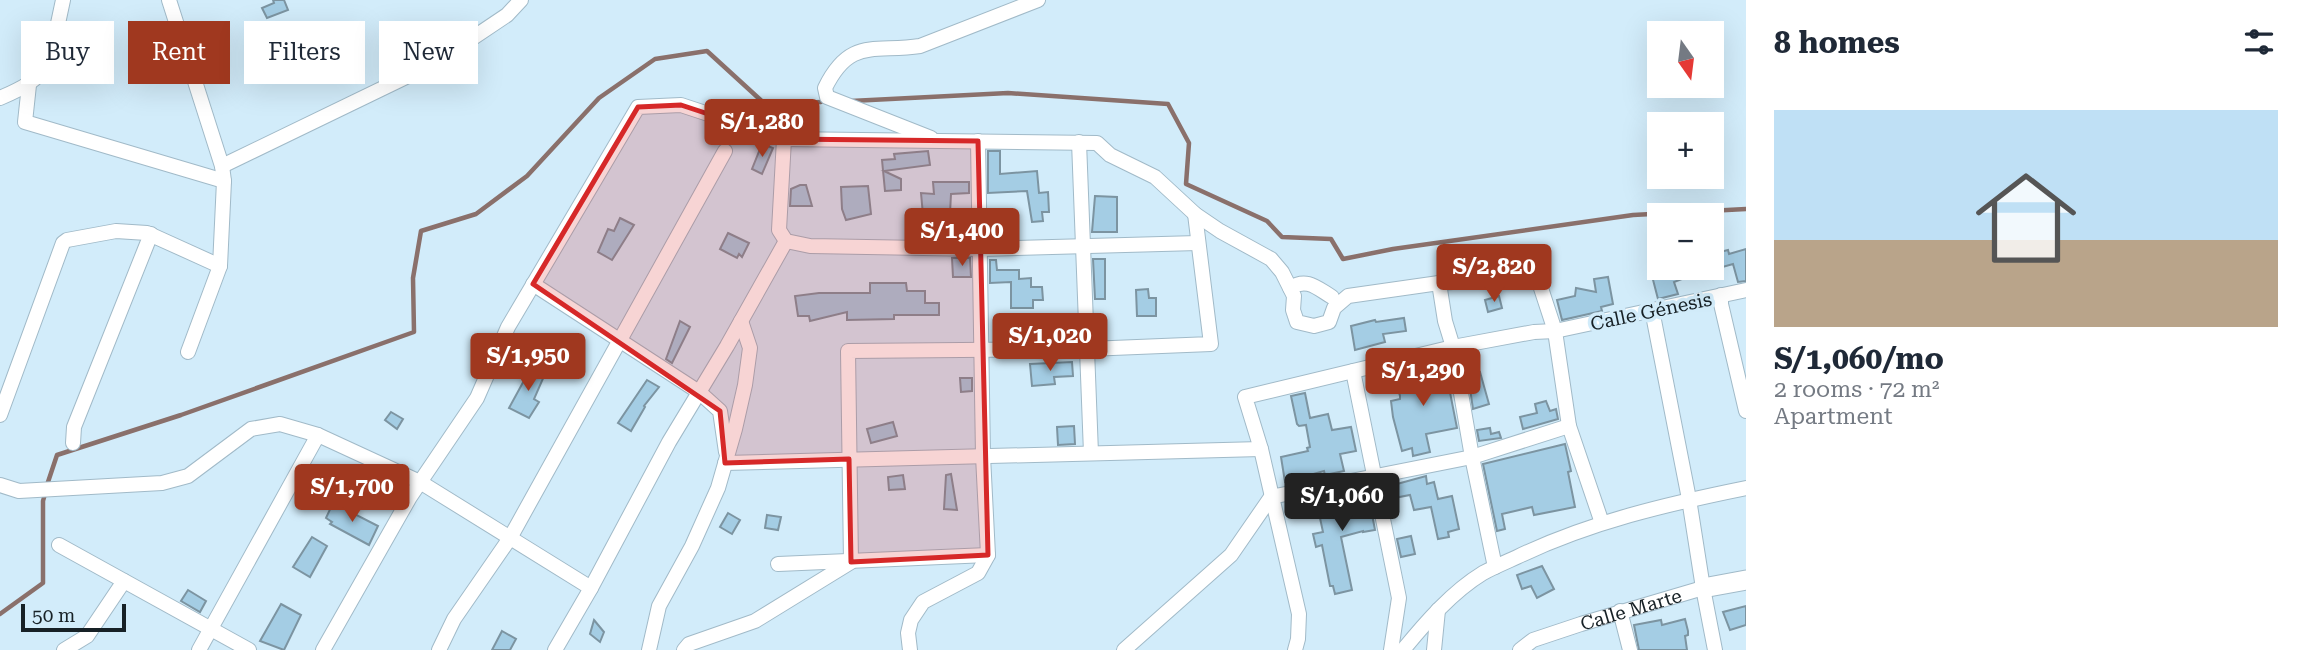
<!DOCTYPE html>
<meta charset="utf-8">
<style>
body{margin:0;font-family:"Roboto Serif",serif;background:#f6f6f7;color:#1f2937;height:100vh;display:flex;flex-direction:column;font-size:26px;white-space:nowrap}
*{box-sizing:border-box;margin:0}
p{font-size:23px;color:#747a83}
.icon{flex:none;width:38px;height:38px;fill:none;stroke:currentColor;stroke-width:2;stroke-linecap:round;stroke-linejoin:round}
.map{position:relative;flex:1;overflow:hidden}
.drawer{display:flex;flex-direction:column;background:#fff;width:560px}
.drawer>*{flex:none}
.banner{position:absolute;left:21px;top:21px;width:665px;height:63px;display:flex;gap:14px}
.needle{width:46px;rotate:166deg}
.buttons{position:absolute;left:1647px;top:21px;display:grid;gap:14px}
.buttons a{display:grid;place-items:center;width:77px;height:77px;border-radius:0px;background:#fff;box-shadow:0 7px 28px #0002;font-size:35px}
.scale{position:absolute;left:21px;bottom:18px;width:105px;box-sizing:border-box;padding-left:7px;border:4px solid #172126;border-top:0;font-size:19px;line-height:24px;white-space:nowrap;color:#172126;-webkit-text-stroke:5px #d2ecfa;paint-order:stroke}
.price{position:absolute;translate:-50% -60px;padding:0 16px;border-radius:7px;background:#a0381f;color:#fff;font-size:23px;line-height:46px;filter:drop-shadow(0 2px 4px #0008)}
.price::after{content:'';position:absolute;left:50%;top:42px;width:21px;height:16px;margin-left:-10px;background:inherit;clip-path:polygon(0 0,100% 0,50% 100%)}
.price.active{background:#222;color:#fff}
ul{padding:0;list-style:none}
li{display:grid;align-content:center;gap:14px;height:371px;padding:0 28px}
li span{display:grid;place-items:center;height:217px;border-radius:0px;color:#555}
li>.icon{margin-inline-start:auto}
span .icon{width:126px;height:126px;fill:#fffc;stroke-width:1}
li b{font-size:30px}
h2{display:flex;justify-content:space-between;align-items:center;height:84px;padding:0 28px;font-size:30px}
.pill{padding:0 24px;border-radius:0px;background:#fff;box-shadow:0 7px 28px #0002;font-size:24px;line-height:63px}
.pill.active{background:#a0381f;color:#fff}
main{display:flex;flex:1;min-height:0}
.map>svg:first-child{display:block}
</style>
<main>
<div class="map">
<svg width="1746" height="650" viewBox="0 0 1746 650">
<rect width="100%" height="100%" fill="#d2ecfa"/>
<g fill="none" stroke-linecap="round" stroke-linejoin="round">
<!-- stream -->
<g stroke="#8a706b" stroke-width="4.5">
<path d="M851 101 1008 93 1168 104 1189 143 1186 184 1267 221 1282 237 1331 239 1343 259 1393 249 1633 215 1746 209"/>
<path d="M47 485 57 455 181 415 414 332 413 278 421 231 476 214 527 176 599 98 655 59 707 51 766 105 821 102"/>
<path d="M0 614 43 583V501L45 494"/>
</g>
</g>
<!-- building -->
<g fill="#a4cde4" stroke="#7c94a1" stroke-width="2">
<path d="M273 0H284L288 10 267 18 262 8 274 3Z"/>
<path d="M762 144 773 148 762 174 752 169Z"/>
<path d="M928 151 930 165 884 171 901 179V190L885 191 882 160 895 159 894 154Z"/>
<path d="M988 151H1000V174L1037 171 1039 193 1048 192 1049 212H1042L1043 221 1032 222 1027 191 988 193Z"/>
<path d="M933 182H969V193L951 194 950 213 923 215 921 193 934 194Z"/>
<path d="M800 185H806L812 206H790L791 189Z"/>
<path d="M868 186 871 214 846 220 842 209 841 187Z"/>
<path d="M1095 196 1117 197V232H1092Z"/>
<path d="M620 218 634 225 612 260 598 252 608 229 614 231Z"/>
<path d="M728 233 749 243 742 257 739 254 737 258 720 249Z"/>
<path d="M1746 249V281L1738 282 1733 264 1712 270V254L1728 250 1729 254Z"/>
<path d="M952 258H970L971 277H953Z"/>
<path d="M1093 259H1105V299H1095Z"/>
<path d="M990 260H996L997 270H1019V279L1031 278V287H1042L1043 300H1033V308H1011V282L990 283Z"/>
<path d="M1664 268H1708V269L1674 282 1678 294 1658 299 1651 272Z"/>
<path d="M1608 277 1613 304 1601 307 1602 311 1562 320 1557 300 1575 296 1576 288 1596 292 1594 279Z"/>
<path d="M870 283H906L907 291H925V303H939V315H894V319L847 320V312L810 321 809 316H798L795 296 819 293H870Z"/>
<path d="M1148 289 1149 298H1156V316H1137L1136 290Z"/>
<path d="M1499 296 1502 308 1488 312 1485 300Z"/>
<path d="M1404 318 1406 331 1383 334 1385 342 1355 350 1351 326 1375 320 1376 322Z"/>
<path d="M680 321 690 327 672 363 666 359Z"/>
<path d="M1055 327H1075V339L1028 340V328Z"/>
<path d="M1072 362 1073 376 1054 377 1055 384 1032 386 1030 364Z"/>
<path d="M1444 362 1457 428 1426 434 1430 452 1413 456 1412 448 1402 451 1393 417 1391 401 1400 399V396L1395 378Z"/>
<path d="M532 366 545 374 534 399 539 402 529 418 509 408Z"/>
<path d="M1480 372 1489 404 1473 409 1468 375Z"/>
<path d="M960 378H972V391L961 392Z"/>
<path d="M647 380 659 387 644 406 645 407 631 431 618 423Z"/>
<path d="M1305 393 1310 418 1328 414 1332 430 1351 427 1356 451 1340 454 1344 471 1325 475 1324 471 1285 482 1281 457 1308 451 1307 448 1310 447 1306 425 1299 426 1297 424 1291 396Z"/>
<path d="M1546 401 1550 411 1556 409 1558 419 1523 429 1520 417 1537 413 1535 404Z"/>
<path d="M391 412 403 419 397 429 385 420Z"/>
<path d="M893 422 897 436 871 443 867 429Z"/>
<path d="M1074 426 1075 444 1058 445 1057 427Z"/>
<path d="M1490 428 1491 434 1499 432 1501 438 1479 441 1477 430Z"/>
<path d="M1565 444 1571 471 1568 472 1575 507 1534 515 1532 507 1502 514 1505 529 1497 531 1483 464Z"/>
<path d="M951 474 957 510 944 509 946 475Z"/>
<path d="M903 475 905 489 889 490 888 477Z"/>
<path d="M1426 476 1427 484 1434 482 1438 499 1452 496 1459 529 1448 532 1449 537 1438 539 1431 507 1414 510 1410 495 1389 499 1386 487Z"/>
<path d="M385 480 400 489 393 500 379 492Z"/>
<path d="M1367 488 1375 530 1363 532V531L1341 537 1352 590 1335 594 1333 586H1330L1322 545 1316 547 1313 534 1323 532 1317 504 1331 501 1330 498 1353 493 1352 491Z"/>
<path d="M333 503 378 526 369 545 330 524 332 522 326 518Z"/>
<path d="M728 513 740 520 732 534 720 527Z"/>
<path d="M767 515 781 517 778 530 765 528Z"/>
<path d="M1411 536 1415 554 1401 557 1397 539Z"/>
<path d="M312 537 327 546 310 577 293 567Z"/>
<path d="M1542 566 1554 589 1537 598 1531 586 1522 589 1517 575Z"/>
<path d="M188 590 206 601 200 612 181 601Z"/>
<path d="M281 604 301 615 284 650 260 641Z"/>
<path d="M1746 606V625L1730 630 1723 612Z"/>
<path d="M1685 619 1688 631V635L1685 636 1687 650H1639L1634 625 1661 620 1662 625Z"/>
<path d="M594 620 604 632 600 642 590 634Z"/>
<path d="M502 631 516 639 510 650H492Z"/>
</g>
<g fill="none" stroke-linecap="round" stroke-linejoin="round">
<!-- street casing -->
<g stroke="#a1bac8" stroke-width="16">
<g id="street">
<path d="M169 0 222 166 224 181 220 266 188 352"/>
<path d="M29 85 25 122 224 181"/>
<path d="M0 98C21 89 38 81 50 61L63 0"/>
<path d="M931 138 827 97 825 88C850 37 874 53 920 46L1038 0"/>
<path d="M784 139 779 230 786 241 810 246 980 249 1198 243"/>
<path d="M1079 142 1091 453"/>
<path d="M222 166 437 62 507 15 521 0"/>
<path d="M1439 283 1445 321 1453 347 1472 457 1495 567"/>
<path d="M533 284 699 392 720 411 726 452"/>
<path d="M1290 288C1307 277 1317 288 1332 297"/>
<path d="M1721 295V304L1746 411"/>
<path d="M1652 310 1689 499 1703 588 1715 650"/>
<path d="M1353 371 1399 598 1391 650"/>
<path d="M0 415 63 243 67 240 116 231 147 233 220 266"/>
<path d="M73 443 74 427 151 234"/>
<path d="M725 463 1261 449"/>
<path d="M0 485 19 491 162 483 188 476 251 429 280 424 318 435 420 482 591 588"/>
<path d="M59 545 249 650"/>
<path d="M778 564 988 555"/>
<path d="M1620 611 1630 650"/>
<path d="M64 650 87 636 124 581"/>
<path d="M199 650 318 435"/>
<path d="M323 650 410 497 477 398 508 327 638 107 681 105 784 139 1097 143 1110 155 1155 177 1195 214 1220 231 1271 259 1282 272 1294 296 1293 310 1297 322 1314 326 1329 322 1334 308 1348 296 1439 283 1537 276 1555 331 1569 426 1602 523"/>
<path d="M439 650 454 619 510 538 725 151"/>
<path d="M555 650 591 588 669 442 727 346 786 241"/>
<path d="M649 650 659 606 692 546 718 488 735 429 745 385 750 348 741 321"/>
<path d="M684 650 689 644 755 621 851 562 848 351 1088 349 1211 344 1195 214"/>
<path d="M910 650 908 633 911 620 923 602 978 573 988 555 983 456 978 141"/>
<path d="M1124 650 1231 555 1271 497 1472 457 1569 426"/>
<path d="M1295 650 1298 639 1299 614 1261 449 1245 397 1453 347 1534 332 1555 331 1746 290"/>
<path d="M1403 650C1426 622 1452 592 1483 573 1494 567 1506 562 1517 557 1590 522 1667 504 1746 488"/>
<path d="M1434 650 1438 610"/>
<path id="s1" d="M1520 650 1533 640 1581 624 1703 588"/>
</g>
</g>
<!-- secondary casing -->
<g stroke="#a1bac8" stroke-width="21">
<path id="secondary" d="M1703 588 1746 580"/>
</g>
<!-- street -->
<use href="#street" stroke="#fff" stroke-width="14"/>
<!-- secondary -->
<use href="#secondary" stroke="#fff" stroke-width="19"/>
</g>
<!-- marked area -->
<path fill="#d62828" fill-opacity="0.2" stroke="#d62828" stroke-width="5" stroke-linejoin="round" d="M681 105 784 139 978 141 988 555 851 562 849 459 725 463 720 411 533 284 638 107Z"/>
<g text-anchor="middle" stroke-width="7" stroke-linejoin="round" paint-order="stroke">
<!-- street labels -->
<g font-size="19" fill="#172126" stroke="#d2ecfa">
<text transform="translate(1651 311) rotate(-12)" y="7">Calle Génesis</text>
<text dy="7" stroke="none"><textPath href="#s1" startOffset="119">Calle Marte</textPath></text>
</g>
</g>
</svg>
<div class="buttons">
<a><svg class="needle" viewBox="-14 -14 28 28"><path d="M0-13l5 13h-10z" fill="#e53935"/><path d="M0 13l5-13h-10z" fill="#747a83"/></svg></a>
<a>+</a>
<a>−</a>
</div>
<div class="scale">50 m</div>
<b class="price" style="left:762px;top:159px">S/1,280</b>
<b class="price" style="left:962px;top:268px">S/1,400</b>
<b class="price" style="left:1494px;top:304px">S/2,820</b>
<b class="price" style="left:1050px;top:373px">S/1,020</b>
<b class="price" style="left:528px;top:393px">S/1,950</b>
<b class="price" style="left:1423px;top:408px">S/1,290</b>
<b class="price" style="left:352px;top:524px">S/1,700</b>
<b class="price active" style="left:1342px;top:533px">S/1,060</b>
<div class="banner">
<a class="pill">Buy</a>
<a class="pill active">Rent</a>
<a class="pill">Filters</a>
<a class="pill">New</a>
</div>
</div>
<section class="drawer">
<h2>8 homes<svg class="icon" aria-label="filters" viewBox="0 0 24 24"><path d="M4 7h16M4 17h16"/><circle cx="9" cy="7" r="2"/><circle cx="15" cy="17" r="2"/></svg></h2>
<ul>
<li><span style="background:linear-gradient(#bfe0f5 60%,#b9a48a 0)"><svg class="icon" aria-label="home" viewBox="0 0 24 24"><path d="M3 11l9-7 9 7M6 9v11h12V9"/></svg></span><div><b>S/1,060/mo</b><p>2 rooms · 72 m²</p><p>Apartment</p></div></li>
</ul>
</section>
</main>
